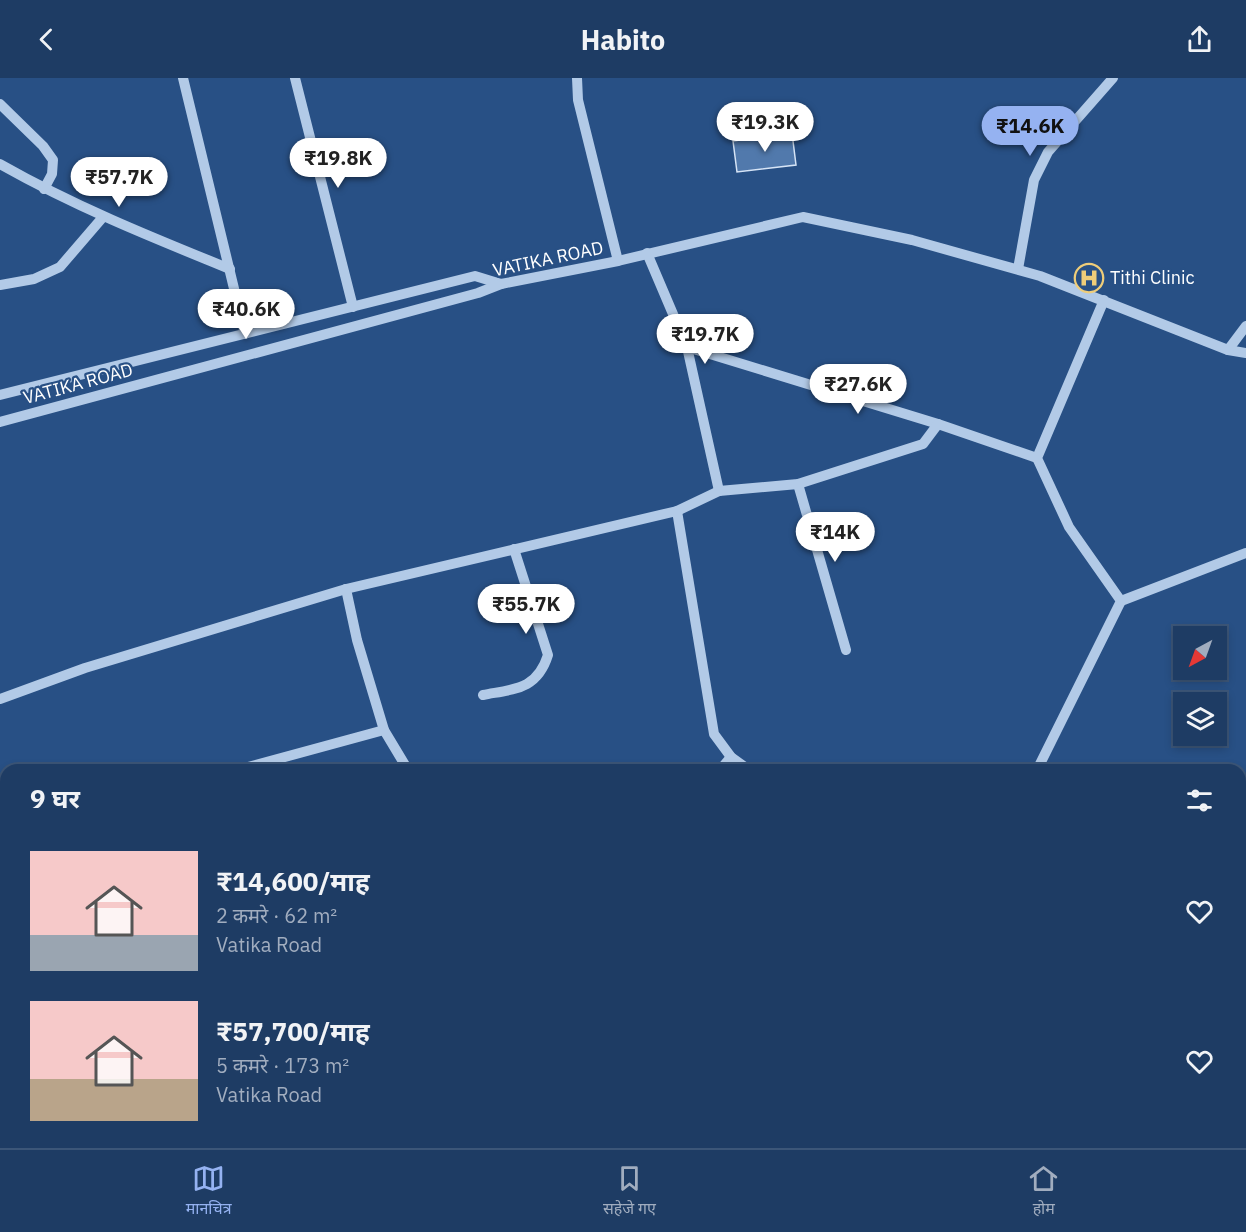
<!DOCTYPE html>
<html lang="hi">
<meta charset="utf-8">
<style>
body{margin:0;font-family:"IBM Plex Sans","Noto Sans Devanagari",sans-serif;background:#26436a;color:#f1f3f6;height:100vh;display:flex;flex-direction:column;font-size:22px;white-space:nowrap}
*{box-sizing:border-box;margin:0}
p{font-size:20px;color:#a1adbf}
.icon{flex:none;width:33px;height:33px;fill:none;stroke:currentColor;stroke-width:2;stroke-linecap:round;stroke-linejoin:round}
.map{position:relative;flex:1;overflow:hidden}
.drawer{position:absolute;left:0px;top:686px;width:1246px;height:386px;display:flex;flex-direction:column;background:#1e3c64;border-radius:18px 18px 0 0;box-shadow:0 3px 9px #0003,0 0 0 2px #3c5678}
.drawer>*{flex:none}
.needle{width:39px;rotate:221deg}
.controls{position:absolute;left:1173px;top:548px;display:grid;gap:12px}
.controls a{display:grid;place-items:center;width:54px;height:54px;border-radius:0px;background:#1e3c64;box-shadow:0 3px 9px #0003,0 0 0 2px #3c5678;font-size:30px}
.price{position:absolute;translate:-50% -51px;padding:0 14px;border-radius:21px;background:#fff;color:#222;font-size:20px;line-height:39px;filter:drop-shadow(0 2px 3px #0008)}
.price::after{content:'';position:absolute;left:50%;top:36px;width:18px;height:14px;margin-left:-9px;background:inherit;clip-path:polygon(0 0,100% 0,50% 100%)}
.price.current{background:#95b2f1;color:#111}
ul{padding:0;list-style:none}
li{display:flex;align-items:center;gap:18px;height:150px;padding:0 30px}
li span{display:grid;place-items:center;flex:none;width:168px;height:120px;border-radius:0px;color:#555}
li>.icon{margin-inline-start:auto}
span .icon{width:72px;height:72px;fill:#fffc;stroke-width:1}
li b{font-size:26px}
h2{display:flex;justify-content:space-between;align-items:center;height:72px;padding:0 30px;font-size:26px}
header{display:flex;justify-content:space-between;align-items:center;height:78px;padding:0 30px;background:#1e3c64;font-size:27px;font-weight:700}
.menu{display:flex;justify-content:space-around;align-items:center;height:84px;border-top:2px solid #3c5678;background:#1e3c64;font-size:16px;color:#a1adbf}
.menu a{display:grid;justify-items:center;gap:3px}
.menu .current{color:#95b2f1}
.map>svg:first-child{display:block}
</style>
<header><svg class="icon" aria-label="back" viewBox="0 0 24 24"><path d="M15 5l-7 7 7 7"/></svg>Habito<svg class="icon" aria-label="share" viewBox="0 0 24 24"><path d="M12 15V3M7 8l5-5 5 5M5 13v7h14v-7"/></svg></header>
<div class="map">
<svg width="1246" height="1070" viewBox="0 0 1246 1070">
<rect width="100%" height="100%" fill="#285085"/>
<!-- building -->
<path fill="#5179ac" stroke="#d6e4f6" stroke-width="1.5" d="M792 55 796 87 737 94 733 63Z"/>
<g fill="none" stroke-linecap="round" stroke-linejoin="round">
<!-- minor -->
<g stroke="#b2cae7" stroke-width="10">
<path d="M183 0 245 256"/>
<path d="M295 0 353 229"/>
<path d="M577 0 578 22 618 183"/>
<path d="M0 26 43 68 53 82 52 96 44 111"/>
<path d="M0 86C74 128 151 159 230 191"/>
<path d="M647 175 687 269 719 413"/>
<path d="M1018 191 1034 102 1048 74 1113 0"/>
<path d="M0 207 34 201 60 189 103 139"/>
<path d="M687 269 938 346 1037 380"/>
<path d="M1228 272 1246 275"/>
<path d="M0 317 475 198 501 206"/>
<path d="M0 344 478 215 501 206 618 183 803 139 912 162 1040 198 1228 272 1246 248"/>
<path d="M798 406 846 572"/>
<path d="M677 433 714 656 731 679 749 692"/>
<path d="M346 511 357 562 384 652 408 692"/>
<path d="M1121 523 1246 475"/>
<path d="M483 617C514 611 537 612 548 577L514 471"/>
<path d="M0 621 85 590 346 511 677 433 719 413 798 406 923 366 938 346"/>
<path d="M237 692 384 652"/>
<path d="M720 692 731 679"/>
<path d="M1037 692 1121 523 1069 449 1037 380 1104 222"/>
<path d="M1240 766 1246 760"/>
<path d="M1240 1034 1246 1028"/>
<path d="M785 1070 789 1065"/>
<path d="M1208 1070 1212 1065"/>
</g>
</g>
<!-- icons -->
<defs>
<g id="hospital-ring" transform="scale(1.5)"><circle r="9.5" fill="#285085" stroke="#efcd79" stroke-width="1.5"/><path d="M-5-5h3v3.5h4V-5h3V5h-3V1.5h-4V5h-3Z" fill="#efcd79"/></g>
</defs>
<g fill-rule="evenodd">
<use href="#hospital-ring" x="1089" y="200"/>
</g>
<g text-anchor="middle" stroke-width="4.5" stroke-linejoin="round" paint-order="stroke">
<!-- street labels -->
<g font-size="18" fill="#fff" stroke="#285085">
<text transform="translate(548 181) rotate(-12)" y="6">VATIKA ROAD</text>
<text transform="translate(78 306) rotate(-15)" y="6">VATIKA ROAD</text>
</g>
<!-- poi labels -->
<g font-size="18" fill="#fff" stroke="#285085" text-anchor="start">
<text x="1110" y="206">Tithi Clinic</text>
</g>
</g>
</svg>
<div class="controls">
<a><svg class="needle" viewBox="-14 -14 28 28"><path d="M0-13l5 13h-10z" fill="#e53935"/><path d="M0 13l5-13h-10z" fill="#a1adbf"/></svg></a>
<a><svg class="icon" aria-label="layers" viewBox="0 0 24 24"><path d="M12 4l9 5-9 5-9-5zM3 14l9 5 9-5"/></svg></a>
</div>
<b class="price" style="left:765px;top:75px">₹19.3K</b>
<b class="price current" style="left:1030px;top:79px">₹14.6K</b>
<b class="price" style="left:338px;top:111px">₹19.8K</b>
<b class="price" style="left:119px;top:130px">₹57.7K</b>
<b class="price" style="left:246px;top:262px">₹40.6K</b>
<b class="price" style="left:705px;top:287px">₹19.7K</b>
<b class="price" style="left:858px;top:337px">₹27.6K</b>
<b class="price" style="left:835px;top:485px">₹14K</b>
<b class="price" style="left:526px;top:557px">₹55.7K</b>
<section class="drawer">
<h2>9 घर<svg class="icon" aria-label="filters" viewBox="0 0 24 24"><path d="M4 7h16M4 17h16"/><circle cx="9" cy="7" r="2"/><circle cx="15" cy="17" r="2"/></svg></h2>
<ul>
<li><span style="background:linear-gradient(#f6c9c9 70%,#9aa5b1 0)"><svg class="icon" aria-label="home" viewBox="0 0 24 24"><path d="M3 11l9-7 9 7M6 9v11h12V9"/></svg></span><div><b>₹14,600/माह</b><p>2 कमरे · 62 m²</p><p>Vatika Road</p></div><svg class="icon" aria-label="heart" viewBox="0 0 24 24"><path d="M12 20l-8-8c-3-5 5-10 8-4 3-6 11-1 8 4z"/></svg></li>
<li><span style="background:linear-gradient(#f6c9c9 65%,#b9a48a 0)"><svg class="icon" aria-label="home" viewBox="0 0 24 24"><path d="M3 11l9-7 9 7M6 9v11h12V9"/></svg></span><div><b>₹57,700/माह</b><p>5 कमरे · 173 m²</p><p>Vatika Road</p></div><svg class="icon" aria-label="heart" viewBox="0 0 24 24"><path d="M12 20l-8-8c-3-5 5-10 8-4 3-6 11-1 8 4z"/></svg></li>
</ul>
</section>
</div>
<nav class="menu">
<a class="current"><svg class="icon" aria-label="map" viewBox="0 0 24 24"><path d="M3 6l6-2 6 2 6-2v14l-6 2-6-2-6 2zM9 4v14M15 6v14"/></svg>मानचित्र</a>
<a><svg class="icon" aria-label="saved" viewBox="0 0 24 24"><path d="M7 4h10v16l-5-4-5 4z"/></svg>सहेजे गए</a>
<a><svg class="icon" aria-label="home" viewBox="0 0 24 24"><path d="M3 11l9-7 9 7M6 9v11h12V9"/></svg>होम</a>
</nav>
